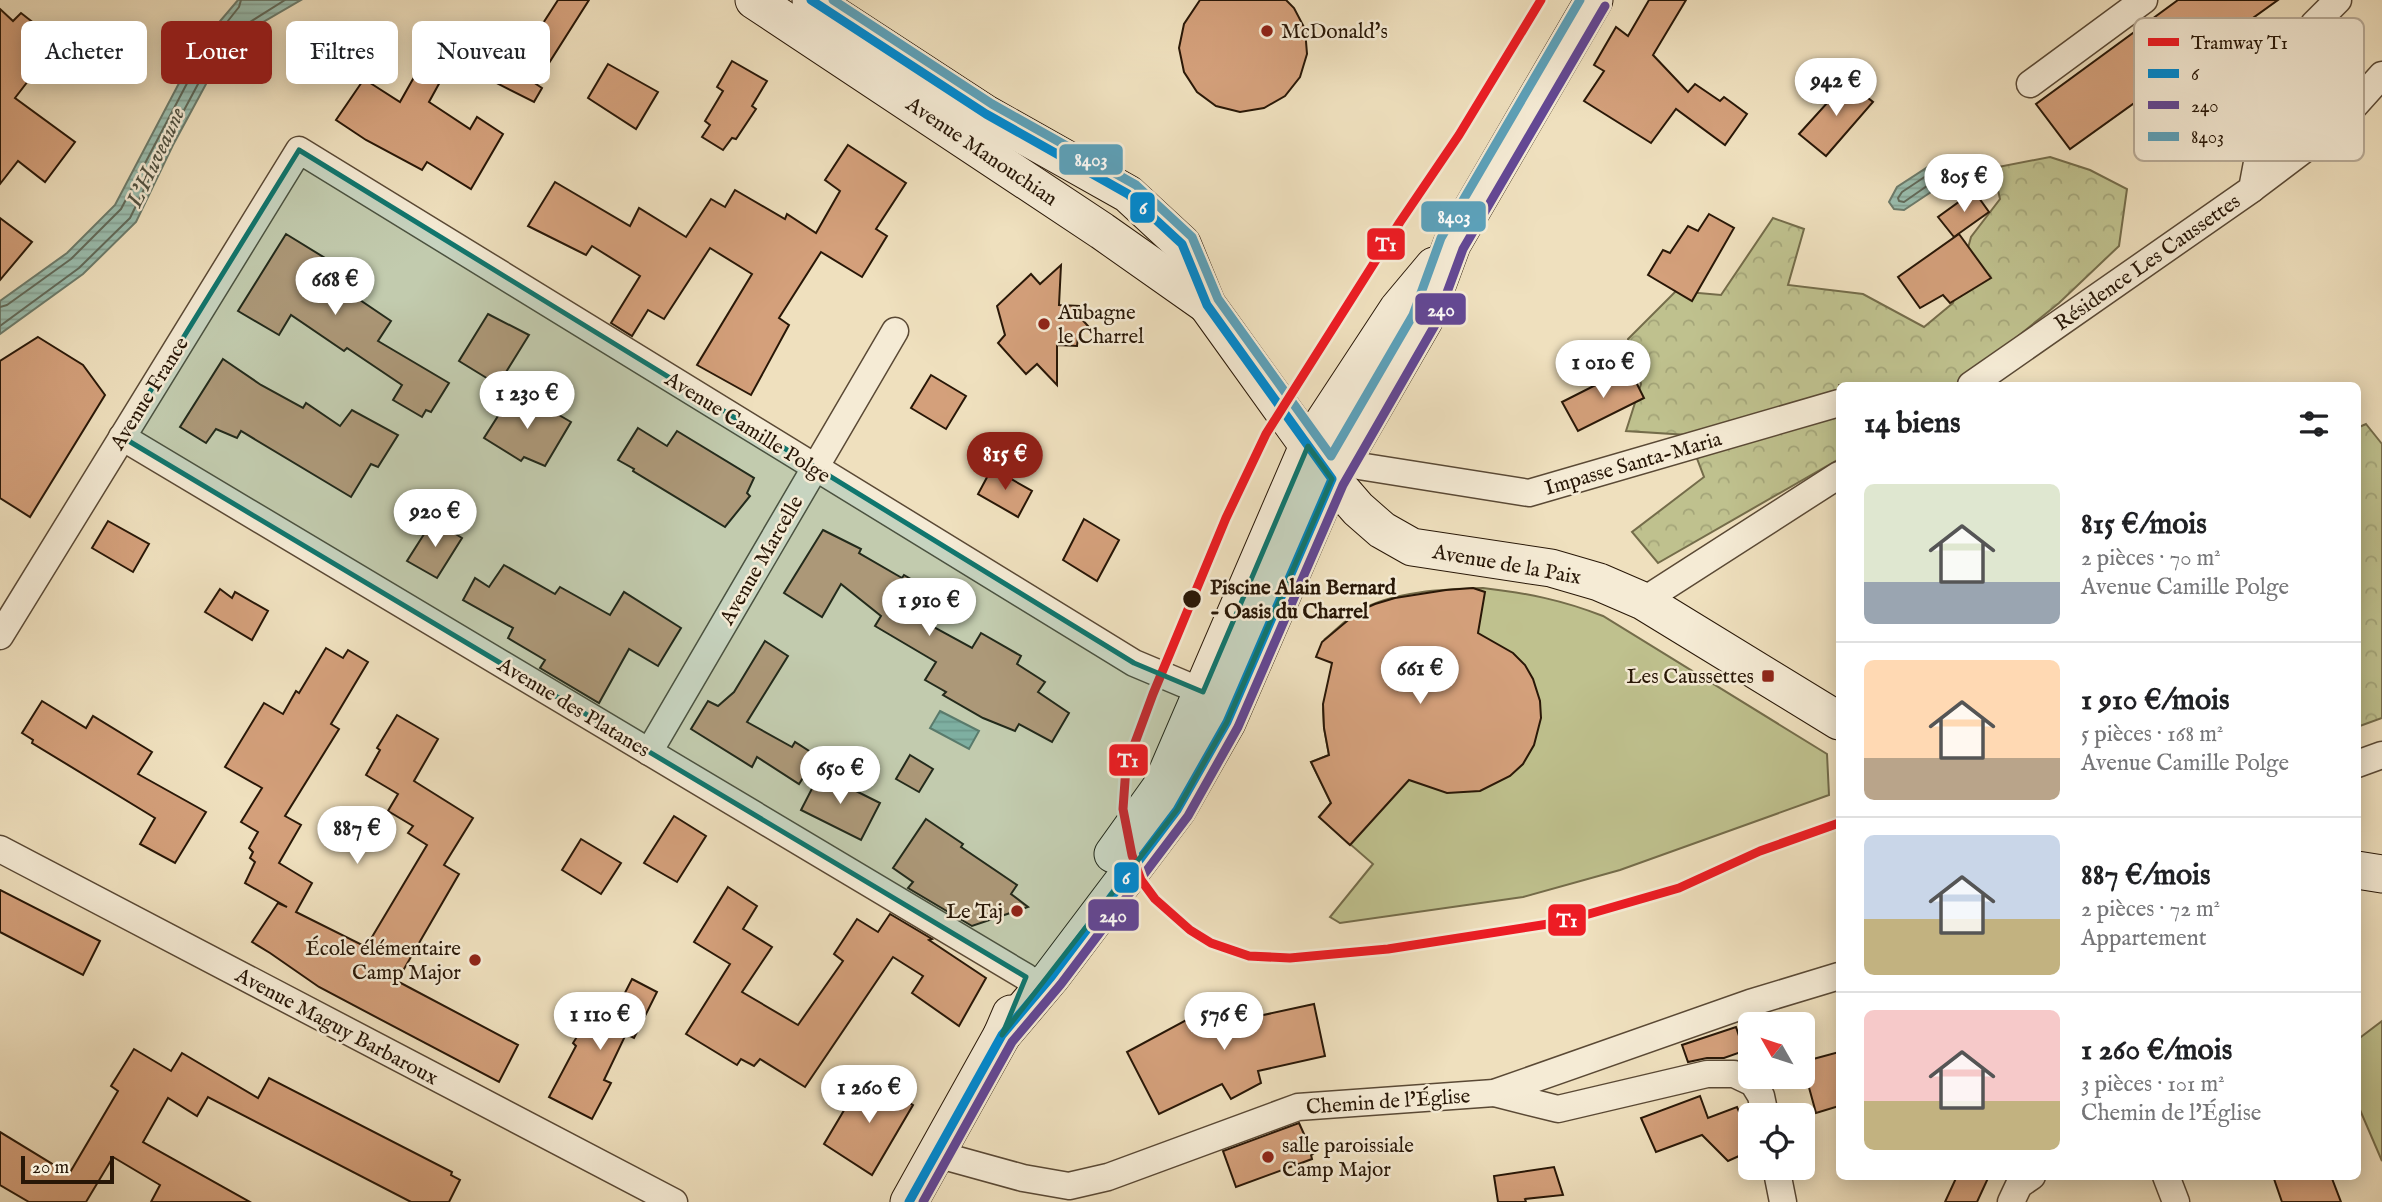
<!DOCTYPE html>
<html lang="fr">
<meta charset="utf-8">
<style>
body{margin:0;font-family:"IM FELL English",serif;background:#f2f2f2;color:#202124;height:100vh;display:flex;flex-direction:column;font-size:26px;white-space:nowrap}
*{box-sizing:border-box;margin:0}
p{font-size:23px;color:#757577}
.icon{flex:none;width:38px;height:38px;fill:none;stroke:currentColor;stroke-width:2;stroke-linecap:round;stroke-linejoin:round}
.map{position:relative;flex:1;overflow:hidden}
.sheet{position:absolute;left:1836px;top:382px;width:525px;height:798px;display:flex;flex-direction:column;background:#fff;border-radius:10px;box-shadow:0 4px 18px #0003}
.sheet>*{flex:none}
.guide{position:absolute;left:21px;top:21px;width:665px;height:63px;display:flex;gap:14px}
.needle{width:46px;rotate:309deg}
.buttons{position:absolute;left:1738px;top:1012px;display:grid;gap:14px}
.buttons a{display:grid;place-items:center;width:77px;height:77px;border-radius:10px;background:#fff;box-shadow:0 4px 18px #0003;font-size:35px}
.scale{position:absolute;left:21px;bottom:18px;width:93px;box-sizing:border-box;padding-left:7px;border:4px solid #281707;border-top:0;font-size:19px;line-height:24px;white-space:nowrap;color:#281707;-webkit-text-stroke:5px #f5ebd5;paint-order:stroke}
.price{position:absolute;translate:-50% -60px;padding:0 16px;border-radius:24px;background:#fff;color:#222;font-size:23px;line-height:46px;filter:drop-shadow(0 2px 4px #0008)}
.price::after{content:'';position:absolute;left:50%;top:42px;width:21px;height:16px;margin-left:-10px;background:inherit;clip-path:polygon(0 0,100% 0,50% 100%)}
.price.selected{background:#8f2418;color:#fff}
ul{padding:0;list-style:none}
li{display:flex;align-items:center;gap:21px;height:175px;padding:0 28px}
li+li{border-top:2px solid #e0e0e0}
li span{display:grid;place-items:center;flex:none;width:196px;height:140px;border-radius:10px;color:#555}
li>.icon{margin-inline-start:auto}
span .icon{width:84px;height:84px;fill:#fffc;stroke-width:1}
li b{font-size:30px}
h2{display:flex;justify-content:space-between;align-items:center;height:84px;padding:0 28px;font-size:30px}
.pill{padding:0 24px;border-radius:10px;background:#fff;box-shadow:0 4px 18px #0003;font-size:24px;line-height:63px}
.pill.selected{background:#8f2418;color:#fff}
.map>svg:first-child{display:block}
</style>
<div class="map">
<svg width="2382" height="1202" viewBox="0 0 2382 1202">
<defs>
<pattern id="forest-crowns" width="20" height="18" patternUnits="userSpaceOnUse" patternTransform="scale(1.75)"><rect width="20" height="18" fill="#bfc18e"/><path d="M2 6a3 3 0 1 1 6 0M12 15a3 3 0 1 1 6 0" fill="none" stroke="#a4a579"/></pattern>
<pattern id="water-rules" width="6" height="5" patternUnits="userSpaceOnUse" patternTransform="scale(1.75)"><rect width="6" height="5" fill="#9abdae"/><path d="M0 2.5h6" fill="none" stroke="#85a294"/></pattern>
</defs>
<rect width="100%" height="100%" fill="#efe0be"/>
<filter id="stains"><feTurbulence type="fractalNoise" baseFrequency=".00286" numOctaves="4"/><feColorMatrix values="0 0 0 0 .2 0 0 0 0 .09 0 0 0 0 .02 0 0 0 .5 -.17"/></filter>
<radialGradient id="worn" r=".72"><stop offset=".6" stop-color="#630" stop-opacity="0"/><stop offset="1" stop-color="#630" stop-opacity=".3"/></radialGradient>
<!-- forest -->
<g fill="url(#forest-crowns)" stroke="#746c4a" stroke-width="2">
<path d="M2050 157 2090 170 2127 189 2119 246 2059 303 1991 358 1965 385H1839V459L1658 563 1632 532 1704 477 1688 435 1626 431 1641 384 1628 339 1676 291 1721 295 1773 218 1804 229 1788 285 1863 294 1924 327 1953 303 1971 237 2000 199 1993 168Z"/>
<path d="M2366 424 2382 444V718L2357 727V428Z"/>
</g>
<!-- park -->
<g fill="#bfc18e" stroke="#746c4a" stroke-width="2">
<path d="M1483 588C1527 593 1562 600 1603 616L1827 754 1829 795 1620 870 1523 897 1340 923 1330 917 1373 864 1319 817 1331 803 1311 762 1329 755 1324 728 1323 709 1335 664 1329 641 1325 639C1336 630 1347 618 1359 611 1392 591 1446 589 1483 588Z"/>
<path d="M2382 1021V1161L2357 1103V1040Z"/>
</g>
<!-- water -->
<g fill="url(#water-rules)" stroke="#6c7b6b" stroke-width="2">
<path d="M238 0H301L246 32 219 60 173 145 136 222 83 274 0 334V301L67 253 115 205 198 47Z"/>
<path d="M1934 163 1946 182 1904 210 1894 209 1889 202 1897 187Z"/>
<path d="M940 711 979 731 969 749 930 728Z"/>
</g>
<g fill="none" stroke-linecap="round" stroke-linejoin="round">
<!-- shore -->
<g stroke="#616a5a" stroke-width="2">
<path d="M1929 174 1934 175V181L1904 202 1899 201 1898 198 1902 192Z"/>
<path d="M0 307 7 305 71 259 121 209 204 51 239 7 241 0"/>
<path d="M0 326 79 268 130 218 167 142 213 56 242 27 285 0"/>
</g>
</g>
<!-- building -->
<g fill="#d4a07b" stroke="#281707" stroke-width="2">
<path d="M558 0H589L542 74 520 59Z"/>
<path d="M1200 0H1286L1294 8 1305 29 1307 54 1300 77 1285 96 1264 108 1240 112 1216 106 1197 92 1184 72 1179 48 1184 24Z"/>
<path d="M1649 0H1686L1653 55 1688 92 1695 84 1720 101 1724 97 1747 114 1725 145 1676 109 1651 143 1584 101 1604 71 1594 65 1616 27 1628 36Z"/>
<path d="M2178 0H2278L2070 149 2036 104Z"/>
<path d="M0 9 13 21 21 13 58 42 15 98 75 142 45 182 18 161 0 184Z"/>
<path d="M431 47 452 60 429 102 470 129 477 117 503 134 471 189 427 162 422 170 366 140 336 120 364 79 400 102Z"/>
<path d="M482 48 542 88 534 102 467 68Z"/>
<path d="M732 61 767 81 752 106 756 109 736 139 732 138 723 150 702 137 710 125 705 121 723 91 717 87Z"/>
<path d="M608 64 658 92 636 129 588 98Z"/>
<path d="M1847 81 1873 102 1826 156 1799 134Z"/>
<path d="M848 145 906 183 876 229 887 236 862 277 821 252 779 318 789 325 751 395 697 365 752 274 710 248 664 319 648 310 632 336 611 323 640 276 592 246 586 255 528 226 555 182 630 226 639 208 686 237 711 199 725 207 735 190 785 219 787 214 816 233 840 191 825 180Z"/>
<path d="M1974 191 1989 212 1954 237 1938 217Z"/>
<path d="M1709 214 1734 228 1692 301 1648 275 1663 250 1670 253 1688 226 1698 231Z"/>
<path d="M0 218 32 242 0 280Z"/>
<path d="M286 234 369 285 360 300 391 321 378 341 449 383 431 412 426 410 422 417 393 400 402 385 347 348 344 351 291 315 279 335 238 311Z"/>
<path d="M1959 234 1991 278 1950 303 1943 295 1920 308 1898 277Z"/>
<path d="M1061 265 1059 305 1079 306V316L1088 326 1078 336 1077 346 1057 345V385L1037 364 1026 374 998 343 1005 335 997 306 1031 274 1040 284Z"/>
<path d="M488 314 529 335 498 385 459 361Z"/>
<path d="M38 337 83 365 105 395 30 517 0 498V361Z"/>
<path d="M223 359 261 385 303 408 306 403 340 426 352 410 398 435 378 467 371 464 351 497 241 431 237 438 216 429 206 443 180 427Z"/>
<path d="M1629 368 1644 398 1578 431 1562 402Z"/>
<path d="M931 375 966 396 946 429 911 408Z"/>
<path d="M512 394 549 414 552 411 571 422 545 466 524 457 521 461 484 438Z"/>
<path d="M638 428 667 446 677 431 754 478 747 493 750 496 725 527 633 471 634 469 618 460Z"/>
<path d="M992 468 1032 491 1018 517 978 494Z"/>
<path d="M1084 519 1119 540 1097 581 1063 560Z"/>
<path d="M433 520 462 538 437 578 407 561Z"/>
<path d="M108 521 149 544 133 572 92 548Z"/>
<path d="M823 530 861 549 859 553 902 578 904 575 933 592 917 618 972 648 981 633 1021 656 1017 664 1045 682 1038 692 1069 713 1052 742 1019 724 1015 731 983 718 943 695 946 692 925 680 936 662 875 626 881 616 841 584 822 617 784 593Z"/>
<path d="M504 565 555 594 560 587 610 615 624 592 681 628 658 666 629 649 599 703 540 668 545 660 508 638 513 628 463 600 475 578 489 587Z"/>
<path d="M1473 588 1485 592 1478 633 1513 653 1525 665 1533 679 1540 701 1541 718 1534 745 1523 764 1510 776 1480 791 1447 793 1409 780 1350 845 1319 817 1331 803 1311 762 1329 755 1324 728 1323 704 1332 663 1316 657 1322 642 1359 611 1375 604 1395 598 1446 590Z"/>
<path d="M220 589 232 598 235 592 268 611 252 640 205 612Z"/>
<path d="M765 641 788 656 747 722 792 747 795 742 817 756 799 784 757 757 752 767 691 729 708 701 718 706 734 692Z"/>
<path d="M326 648 343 658 348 650 368 662 331 724 339 729 285 816 301 825 279 863 312 883 296 912 366 947 427 845 408 833 413 826 388 811 398 794 366 775 380 750 377 748 397 715 438 739 414 781 473 818 444 865 459 874 397 981 518 1045 499 1082 319 987 270 953 252 942 278 903 287 907 245 883 255 862 250 858 253 852 249 848 258 832 241 822 262 788 225 767 264 703 283 714 296 691 299 693Z"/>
<path d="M42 701 86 728 93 716 152 752 138 774 206 812 175 863 140 844 155 818 32 743 33 740 22 733Z"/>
<path d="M910 755 933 769 919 792 896 779Z"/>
<path d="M820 773 880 803 861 840 801 810Z"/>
<path d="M674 816 706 836 677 882 644 863Z"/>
<path d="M926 819 963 844 961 847 1017 885 1011 894 1028 907 972 926 908 888 913 882 893 868Z"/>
<path d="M581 839 621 863 601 894 562 870Z"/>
<path d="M728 887 757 906 743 929 772 947 742 992 798 1025 843 961 834 954 857 919 878 932 890 914 932 939 929 940 986 978 959 1026 912 993 923 976 893 957 805 1087 760 1059 754 1066 741 1059 737 1065 686 1034 730 964 694 942Z"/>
<path d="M0 890 100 941 83 975 0 932Z"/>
<path d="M632 979 657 992 634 1038 626 1034 604 1080 611 1083 592 1119 549 1097 576 1046 573 1043 591 1015 609 1024Z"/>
<path d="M1235 999 1245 1019 1314 1004 1325 1056 1258 1071 1261 1083 1231 1099 1222 1084 1159 1114 1127 1052 1218 1003 1221 1007Z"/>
<path d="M1736 1027 1744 1051 1724 1058H1707L1688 1062 1682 1045Z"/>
<path d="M134 1049 171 1071 182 1053 258 1098 269 1078 452 1172 451 1175 460 1180 449 1202H411L208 1097 197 1116 168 1098 143 1142 250 1202H151L160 1185 113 1157 86 1202H29L0 1185V1132L69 1174 118 1091 111 1086Z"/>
<path d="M1839 1052V1106L1816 1113 1802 1062Z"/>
<path d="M865 1075 913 1105 872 1175 824 1144Z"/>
<path d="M1700 1096 1708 1118 1737 1107 1740 1114 1748 1111 1750 1151 1728 1161 1702 1135 1656 1152 1641 1118Z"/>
<path d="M1299 1123 1313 1154 1311 1155 1312 1159 1236 1187 1223 1151Z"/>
<path d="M1554 1167 1563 1195 1525 1199 1526 1202H1498L1494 1176Z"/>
<path d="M1957 1176H1989L1977 1202H1945Z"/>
<path d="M2273 1176H2331L2341 1202H2282Z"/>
</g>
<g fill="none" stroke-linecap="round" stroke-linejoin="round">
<!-- street casing -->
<g stroke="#5a4935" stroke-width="29">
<g id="street">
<path d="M2030 84 2144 0"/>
<path d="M2252 189 2338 124 2382 75"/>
<path d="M1971 385 2252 189 2271 89 2314 24 2338 0"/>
<path d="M122 437 1026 977"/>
<path d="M1340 463 1529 493 1839 403"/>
<path d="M1643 601 1839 475"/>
<path d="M0 636 299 150 1134 663 1203 692"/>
<path d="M649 752 895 331"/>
<path d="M2357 764 2382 755"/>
<path d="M0 849 674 1202"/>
<path d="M1494 1093 1558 1109 1707 1074H1734L1753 1083 1761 1096 1765 1115"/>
<path d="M936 1154 1023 1178 1069 1186 1108 1177 1298 1107 1494 1093 1750 1003 1839 976"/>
<path d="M1776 1167 1783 1202"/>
<path d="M2166 1176 2176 1202"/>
<path d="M2011 1202 2019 1185 2032 1176"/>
</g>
</g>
<!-- secondary casing -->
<g stroke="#281707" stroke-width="39">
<g id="secondary">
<path d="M754 0 1102 231 1207 305"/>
<path d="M811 0 986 114 1128 194 1182 244 1207 305 1230 337 1332 479 1358 509 1382 530 1412 547 1551 568 1599 582 1643 601 1839 721"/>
<path d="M1113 854 1161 787 1308 446 1398 309 1434 266"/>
<path d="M2357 870 2382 874"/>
<path d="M1002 1035 1051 977 1177 810 1227 722 1332 479 1424 320 1452 244 1594 0"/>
<path d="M909 1202 1002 1035 1011 1014"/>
</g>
</g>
<!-- street -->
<use href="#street" stroke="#f5ebd5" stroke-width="26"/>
<!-- secondary -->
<use href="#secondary" stroke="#f5ebd5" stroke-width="37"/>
<!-- bus-1 casing -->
<g stroke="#f5ebd5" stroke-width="14">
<path id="bus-1" d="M811 0 986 114 1128 194 1182 244 1207 305 1332 479 1227 722 1177 810 1051 977 1002 1035 909 1202"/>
</g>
<!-- bus-2 casing -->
<g stroke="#f5ebd5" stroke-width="14">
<path id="bus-2" d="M923 1202 1012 1042 1061 984 1188 816 1238 727 1343 485 1435 325 1463 249 1605 6"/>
</g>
<!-- bus-3 casing -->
<g stroke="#f5ebd5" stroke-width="14">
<path id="bus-3" d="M833 0 992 104 1136 185 1192 237 1218 299 1331 456 1413 315 1441 238 1580 0"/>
</g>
<!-- bus-1 -->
<use href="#bus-1" stroke="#0089d0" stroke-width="9"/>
<!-- bus-2 -->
<use href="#bus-2" stroke="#634895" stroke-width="9"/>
<!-- bus-3 -->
<use href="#bus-3" stroke="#5ca1ba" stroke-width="9"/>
<!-- tram-1 casing -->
<g stroke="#f5ebd5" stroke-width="14">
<path id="tram-1" d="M1541 0 1459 135 1400 222 1266 434 1226 518 1153 694 1126 767 1123 809 1132 855 1141 880 1155 899 1190 930 1211 943 1249 956 1290 958 1388 949 1561 922 1679 888 1760 851 1839 823"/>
</g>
<!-- tram-1 -->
<use href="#tram-1" stroke="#ed1c24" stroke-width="9"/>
</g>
<!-- marked area -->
<path fill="#0f766e" fill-opacity="0.2" stroke="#0f766e" stroke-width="5" stroke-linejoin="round" d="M299 150 1134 663 1203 692 1308 446 1332 479 1227 722 1177 810 1002 1035 1026 977 122 437Z"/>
<!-- markers -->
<g fill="#8f2418" stroke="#f5ebd5" stroke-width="2.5">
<circle cx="1267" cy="31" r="7"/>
<circle cx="1044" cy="324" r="7"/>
<rect x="1761" y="669" width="14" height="14" rx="3.5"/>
<circle cx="1017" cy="911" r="7"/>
<circle cx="475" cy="960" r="7"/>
<circle cx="1268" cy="1157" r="7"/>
</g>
<circle fill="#281707" stroke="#f5ebd5" stroke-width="2.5" cx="1192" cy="599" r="10"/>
<g text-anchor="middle" stroke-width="5" stroke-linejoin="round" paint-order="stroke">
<!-- poi labels -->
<g font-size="21" fill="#281707" stroke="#f5ebd5" text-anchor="start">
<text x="1281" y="38">McDonald's</text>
<text x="1058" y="319">Aubagne<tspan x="1058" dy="24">le Charrel</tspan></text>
<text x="1754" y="683" text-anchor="end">Les Caussettes</text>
<text x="1003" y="918" text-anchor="end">Le Taj</text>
<text x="461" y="955" text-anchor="end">École élémentaire<tspan x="461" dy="24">Camp Major</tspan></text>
<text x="1282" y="1152">salle paroissiale<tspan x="1282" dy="24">Camp Major</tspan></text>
</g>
<!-- street labels -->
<g font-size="21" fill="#281707" stroke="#f5ebd5">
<text transform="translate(982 151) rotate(34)" y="7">Avenue Manouchian</text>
<text transform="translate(2147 262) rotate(-35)" y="7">Résidence Les Caussettes</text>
<text transform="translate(149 393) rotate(-58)" y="7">Avenue France</text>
<text transform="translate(748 427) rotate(32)" y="7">Avenue Camille Polge</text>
<text transform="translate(1633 463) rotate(-16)" y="7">Impasse Santa-Maria</text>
<text transform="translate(761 560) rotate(-60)" y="7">Avenue Marcelle</text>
<text transform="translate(1507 564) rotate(10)" y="7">Avenue de la Paix</text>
<text transform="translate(574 707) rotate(31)" y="7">Avenue des Platanes</text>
<text transform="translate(337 1026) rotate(28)" y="7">Avenue Maguy Barbaroux</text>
<text transform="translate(1388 1101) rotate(-4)" y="7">Chemin de l'Église</text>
</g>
<!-- stop labels -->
<g font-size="21" font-weight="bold" fill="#281707" stroke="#f5ebd5" text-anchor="start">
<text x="1210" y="594">Piscine Alain Bernard<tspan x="1210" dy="24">- Oasis du Charrel</tspan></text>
</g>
<!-- water labels -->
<g font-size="23" font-style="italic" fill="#505141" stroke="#f5ebd5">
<text transform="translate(155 157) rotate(-65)" y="8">L'Huveaune</text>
</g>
</g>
<!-- legend -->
<rect x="2134" y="18" width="230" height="143" rx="10" fill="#f5ebd5" stroke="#b8ab97" stroke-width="2"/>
<rect x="2148" y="38" width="31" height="8" fill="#ed1c24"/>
<rect x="2148" y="69" width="31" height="9" fill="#0089d0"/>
<rect x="2148" y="101" width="31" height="8" fill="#634895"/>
<rect x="2148" y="132" width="31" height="9" fill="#5ca1ba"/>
<g font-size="19" fill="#281707">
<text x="2191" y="49">Tramway T1</text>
<text x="2191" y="80">6</text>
<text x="2191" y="112">240</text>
<text x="2191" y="143">8403</text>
</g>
<g stroke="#f5ebd5" stroke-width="2.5">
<rect x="1058" y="143" width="66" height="33" rx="7" fill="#5ca1ba"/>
<rect x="1129" y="191" width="27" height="33" rx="7" fill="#0089d0"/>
<rect x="1420" y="200" width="67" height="33" rx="7" fill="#5ca1ba"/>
<rect x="1366" y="227" width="40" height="34" rx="7" fill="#ed1c24"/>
<rect x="1414" y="292" width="53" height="34" rx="7" fill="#634895"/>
<rect x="1108" y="743" width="41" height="34" rx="7" fill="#ed1c24"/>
<rect x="1113" y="861" width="27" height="33" rx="7" fill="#0089d0"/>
<rect x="1087" y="898" width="53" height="34" rx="7" fill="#634895"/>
<rect x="1547" y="903" width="40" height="34" rx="7" fill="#ed1c24"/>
</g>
<g font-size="19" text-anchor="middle" font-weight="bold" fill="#fff">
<text x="1091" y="166">8403</text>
<text x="1143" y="214">6</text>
<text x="1454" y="223">8403</text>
<text x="1386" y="251">T1</text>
<text x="1441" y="316">240</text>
<text x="1128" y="767">T1</text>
<text x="1126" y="884">6</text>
<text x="1113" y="922">240</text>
<text x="1567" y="927">T1</text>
</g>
<rect width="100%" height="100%" filter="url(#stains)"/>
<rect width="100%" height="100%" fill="url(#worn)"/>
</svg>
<div class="buttons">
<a><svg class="needle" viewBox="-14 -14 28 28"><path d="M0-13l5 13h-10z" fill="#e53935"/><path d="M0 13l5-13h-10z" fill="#757577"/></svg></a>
<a><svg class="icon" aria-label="locate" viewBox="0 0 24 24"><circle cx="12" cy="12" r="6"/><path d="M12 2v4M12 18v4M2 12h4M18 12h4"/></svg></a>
</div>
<div class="scale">20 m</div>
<b class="price" style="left:1836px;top:118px">942 €</b>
<b class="price" style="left:1964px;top:214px">805 €</b>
<b class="price" style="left:335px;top:317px">668 €</b>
<b class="price" style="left:1603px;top:400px">1 010 €</b>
<b class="price" style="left:527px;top:431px">1 230 €</b>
<b class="price selected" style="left:1005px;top:492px">815 €</b>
<b class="price" style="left:435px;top:549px">920 €</b>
<b class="price" style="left:929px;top:638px">1 910 €</b>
<b class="price" style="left:1420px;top:706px">661 €</b>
<b class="price" style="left:840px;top:806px">650 €</b>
<b class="price" style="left:357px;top:866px">887 €</b>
<b class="price" style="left:600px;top:1052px">1 110 €</b>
<b class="price" style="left:1224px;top:1052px">576 €</b>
<b class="price" style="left:869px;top:1125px">1 260 €</b>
<div class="guide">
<a class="pill">Acheter</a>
<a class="pill selected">Louer</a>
<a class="pill">Filtres</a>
<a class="pill">Nouveau</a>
</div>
<section class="sheet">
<h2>14 biens<svg class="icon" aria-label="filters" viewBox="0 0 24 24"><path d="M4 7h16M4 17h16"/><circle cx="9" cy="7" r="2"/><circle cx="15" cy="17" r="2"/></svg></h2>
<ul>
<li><span style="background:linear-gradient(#dfe7d0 70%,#9aa5b1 0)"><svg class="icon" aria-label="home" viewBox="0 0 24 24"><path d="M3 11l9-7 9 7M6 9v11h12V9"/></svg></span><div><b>815 €/mois</b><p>2 pièces · 70 m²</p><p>Avenue Camille Polge</p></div></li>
<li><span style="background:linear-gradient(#ffd9b3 70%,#b9a48a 0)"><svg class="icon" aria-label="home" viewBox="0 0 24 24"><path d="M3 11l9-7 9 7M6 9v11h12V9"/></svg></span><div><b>1 910 €/mois</b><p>5 pièces · 168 m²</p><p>Avenue Camille Polge</p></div></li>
<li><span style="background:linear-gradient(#c9d6e8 60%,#c2b280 0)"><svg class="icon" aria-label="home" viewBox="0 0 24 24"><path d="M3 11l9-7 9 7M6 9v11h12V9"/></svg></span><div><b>887 €/mois</b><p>2 pièces · 72 m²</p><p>Appartement</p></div></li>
<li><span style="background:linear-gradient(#f6c9c9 65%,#c2b280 0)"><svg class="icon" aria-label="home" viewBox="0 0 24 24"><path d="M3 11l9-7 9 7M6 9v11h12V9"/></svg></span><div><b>1 260 €/mois</b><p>3 pièces · 101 m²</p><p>Chemin de l'Église</p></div></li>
</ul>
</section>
</div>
